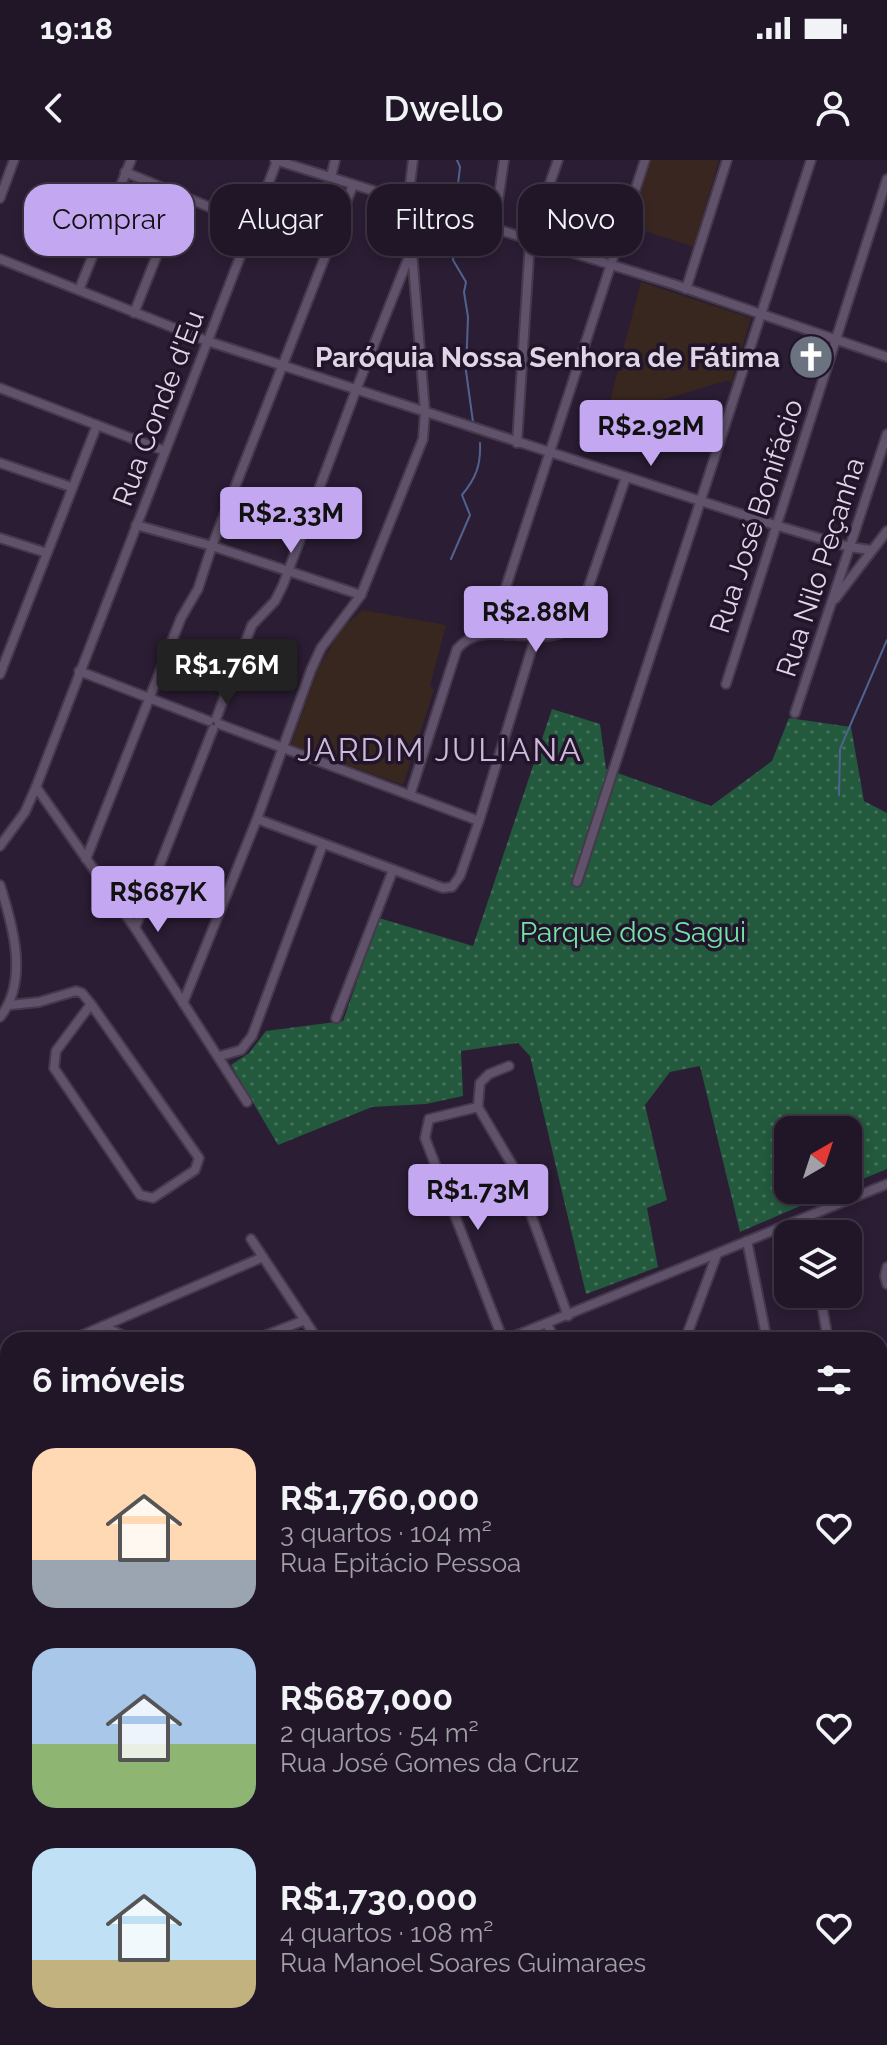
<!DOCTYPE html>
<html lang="pt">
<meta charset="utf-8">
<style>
body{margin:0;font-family:Raleway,sans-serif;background:#281f2f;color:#f1f3f6;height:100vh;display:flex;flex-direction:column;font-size:30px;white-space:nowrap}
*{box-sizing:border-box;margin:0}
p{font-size:26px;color:#a29fa7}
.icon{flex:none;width:44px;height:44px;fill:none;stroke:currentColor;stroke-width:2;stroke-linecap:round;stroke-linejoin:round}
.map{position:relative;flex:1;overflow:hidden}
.drawer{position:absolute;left:0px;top:1172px;width:888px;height:714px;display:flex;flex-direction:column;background:#201627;border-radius:24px 24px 0 0;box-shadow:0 4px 12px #0003,0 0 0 2px #3d3544}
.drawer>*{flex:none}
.top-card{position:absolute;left:24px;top:24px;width:840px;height:72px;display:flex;gap:16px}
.needle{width:52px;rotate:39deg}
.fabs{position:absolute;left:774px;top:956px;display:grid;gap:16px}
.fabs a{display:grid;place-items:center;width:88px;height:88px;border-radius:16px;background:#201627;box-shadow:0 4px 12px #0003,0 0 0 2px #3d3544;font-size:40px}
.price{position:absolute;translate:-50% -68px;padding:0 18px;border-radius:8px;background:#c4a7f1;color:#111;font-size:26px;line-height:52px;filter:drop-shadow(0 2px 4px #0008)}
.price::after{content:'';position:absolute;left:50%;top:48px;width:24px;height:18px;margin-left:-12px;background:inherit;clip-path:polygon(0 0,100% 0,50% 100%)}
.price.selected{background:#222;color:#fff}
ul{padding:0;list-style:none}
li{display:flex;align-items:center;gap:24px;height:200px;padding:0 32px}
li span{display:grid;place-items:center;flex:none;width:224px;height:160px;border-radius:24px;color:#555}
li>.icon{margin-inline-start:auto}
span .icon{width:96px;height:96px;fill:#fffc;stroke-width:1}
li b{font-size:34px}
h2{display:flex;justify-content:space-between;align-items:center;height:96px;padding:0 32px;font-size:34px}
.tag{padding:0 28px;border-radius:24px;background:#201627;box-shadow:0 4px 12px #0003,0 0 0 2px #3d3544;font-size:28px;line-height:72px}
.tag.selected{background:#c4a7f1;color:#111}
.status{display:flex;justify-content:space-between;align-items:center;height:56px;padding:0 40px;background:#201627;direction:ltr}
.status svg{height:22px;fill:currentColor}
header{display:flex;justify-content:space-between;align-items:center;height:104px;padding:0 32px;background:#201627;font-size:36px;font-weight:600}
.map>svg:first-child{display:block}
</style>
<div class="status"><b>19:18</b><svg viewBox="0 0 49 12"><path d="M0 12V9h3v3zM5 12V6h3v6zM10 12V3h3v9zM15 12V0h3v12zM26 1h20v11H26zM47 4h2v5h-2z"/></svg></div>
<header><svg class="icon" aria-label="back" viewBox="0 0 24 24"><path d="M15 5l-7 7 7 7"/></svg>Dwello<svg class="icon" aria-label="person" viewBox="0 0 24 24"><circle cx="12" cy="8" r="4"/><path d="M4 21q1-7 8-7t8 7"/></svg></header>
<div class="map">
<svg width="887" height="1885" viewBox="0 0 887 1885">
<defs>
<pattern id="grass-dots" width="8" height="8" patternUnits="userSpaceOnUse" patternTransform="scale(2)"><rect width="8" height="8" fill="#23593d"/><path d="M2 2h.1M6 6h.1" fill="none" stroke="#427059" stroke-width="1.8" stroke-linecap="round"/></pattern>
<pattern id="forest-firs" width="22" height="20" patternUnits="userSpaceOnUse" patternTransform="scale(2)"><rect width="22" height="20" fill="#23593d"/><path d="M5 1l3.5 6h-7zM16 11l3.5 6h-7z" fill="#427059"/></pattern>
</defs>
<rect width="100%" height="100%" fill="#2b1d34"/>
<!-- education -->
<g fill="#38271e">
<path d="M641 122 751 158 731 225 729 220 661 240 653 270 607 252Z"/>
<path d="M363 450 446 465 430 526 434 530 403 625 291 585 318 509 341 469Z"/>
</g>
<!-- medical -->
<path fill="#392621" d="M651 0H719L694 87 630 66Z"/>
<!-- grass -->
<path fill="url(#grass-dots)" d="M552 549 600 564 606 609 711 646 772 601 789 558 851 567 864 641 887 653V1009L848 1025V970H788V1030H837L740 1072 700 906 670 912 645 945 667 1040 647 1048 658 1107 586 1134 530 896 518 883 461 891 463 936 426 944 372 947 278 985 231 905 249 893 266 871 343 861 379 758 473 786Z"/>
<!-- forest -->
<path fill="url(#forest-firs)" d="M0 1397 8 1399V1477L0 1482Z"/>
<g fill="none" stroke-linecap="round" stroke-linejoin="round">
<!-- stream -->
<g stroke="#506390" stroke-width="2">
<path d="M455 49 460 7 457 0"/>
<path d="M456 67 453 100 466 122 464 132 468 157 466 211 473 262"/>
<path d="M451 399 470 355 462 335C476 318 481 305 480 283"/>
<path d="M839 635 840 589 887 480"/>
<path d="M237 1878 246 1885"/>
</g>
<!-- minor casing -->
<g stroke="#45394b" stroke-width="12">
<g id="minor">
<path d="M275 0 676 125 887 197"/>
<path d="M125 12 214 49"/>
<path d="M331 17 335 0"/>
<path d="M0 38 14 0"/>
<path d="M494 69 504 0"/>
<path d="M0 99 207 181 775 365 849 387 871 390"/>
<path d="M686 129 727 0"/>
<path d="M79 130 131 0"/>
<path d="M134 153 180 37"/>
<path d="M0 228 165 291"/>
<path d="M517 283 530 81 558 0"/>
<path d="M0 303 71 327"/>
<path d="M136 365 212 386 361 435"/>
<path d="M0 378 47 393"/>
<path d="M835 439 887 371"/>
<path d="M501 447 507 475"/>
<path d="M482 474 501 442 645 0"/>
<path d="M79 511 209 561"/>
<path d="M0 514 97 265"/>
<path d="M726 524 887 19"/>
<path d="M795 553 887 274"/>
<path d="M216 559 252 465 275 441 283 425 356 230 408 99"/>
<path d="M219 564 479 661"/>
<path d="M36 627 135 768 247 942"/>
<path d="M410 635 457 489C486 454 542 495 576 464L626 317"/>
<path d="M257 659 443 728 452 727 460 716 479 661 535 478"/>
<path d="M0 686 25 652 36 627 277 1"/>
<path d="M86 699 181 458 198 429 212 386 353 25"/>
<path d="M577 722 811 0"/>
<path d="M0 725C13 766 29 821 0 857"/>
<path d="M135 768 213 569"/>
<path d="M183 843 257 659 311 510 321 488 361 435 423 279 425 252 408 42 413 0"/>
<path d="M10 845 39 842 76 831 82 833 91 844 199 998 195 1010 153 1038 140 1035 54 908 56 891 91 844"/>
<path d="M336 858 393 710"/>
<path d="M220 896 241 890 252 876 323 684"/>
<path d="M478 947 429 959 425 978 503 1180"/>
<path d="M478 947 514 1008 568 1156"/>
<path d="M478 947 480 923 489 914 509 906"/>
<path d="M806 1058 809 1074"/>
<path d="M251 1079 318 1180"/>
<path d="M747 1081 767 1180"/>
<path d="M887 1107 885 1116 887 1124"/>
<path d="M820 1134 828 1180"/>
<path d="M547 1164 555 1180"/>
<path d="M103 1166 132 1180"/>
<path d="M71 1180 263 1097"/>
<path d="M254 1180 305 1160"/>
<path d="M505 1180 887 1024"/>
<path d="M685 1180 717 1094"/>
<path d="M880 1221H887"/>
<path d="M0 1284 8 1281"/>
<path d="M0 1362 8 1359"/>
<path d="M880 1387 887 1386"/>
<path d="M880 1520 887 1527"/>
<path d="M0 1555 8 1560"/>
<path d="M0 1643 8 1648"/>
<path d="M0 1687 8 1701"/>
<path d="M0 1808 8 1806"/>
<path d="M195 1878 201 1885"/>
<path d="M752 1878 754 1885"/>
<path d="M68 1885 81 1878"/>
</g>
</g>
<!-- minor -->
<use href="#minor" stroke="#61526c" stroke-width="8"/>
</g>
<!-- icons -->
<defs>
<g id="church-disc" transform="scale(2.3)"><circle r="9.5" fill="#6b7280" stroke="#22142a"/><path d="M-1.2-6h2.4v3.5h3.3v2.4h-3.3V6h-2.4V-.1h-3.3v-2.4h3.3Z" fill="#fff"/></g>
</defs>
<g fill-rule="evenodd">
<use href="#church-disc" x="811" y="197"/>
</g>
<g text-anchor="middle" stroke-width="7" stroke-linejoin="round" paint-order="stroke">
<!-- poi labels -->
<g font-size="28" font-weight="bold" fill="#dfd6e5" stroke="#22142a" text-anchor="end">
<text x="780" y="207">Paróquia Nossa Senhora de Fátima</text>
</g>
<!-- street labels -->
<g font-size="28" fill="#dfd6e5" stroke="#22142a">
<text transform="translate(158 248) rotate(-69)" y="10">Rua Conde d'Eu</text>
<text transform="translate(756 356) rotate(-72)" y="10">Rua José Bonifácio</text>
<text transform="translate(820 407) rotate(-72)" y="10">Rua Nilo Peçanha</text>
</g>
<!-- park labels -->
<g font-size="28" fill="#71e4a6" stroke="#22142a">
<text x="633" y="782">Parque dos Sagui</text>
</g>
<!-- quarter labels -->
<g font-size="32" letter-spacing="2" fill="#ccbad8" stroke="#22142a">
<text x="440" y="601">JARDIM JULIANA</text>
</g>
</g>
</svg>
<div class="fabs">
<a><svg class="needle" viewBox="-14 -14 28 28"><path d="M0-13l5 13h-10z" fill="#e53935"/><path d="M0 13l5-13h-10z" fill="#a29fa7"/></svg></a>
<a><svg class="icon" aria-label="layers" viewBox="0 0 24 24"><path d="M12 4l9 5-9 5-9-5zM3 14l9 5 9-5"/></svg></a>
</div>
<b class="price" style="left:651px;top:308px">R$2.92M</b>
<b class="price" style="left:291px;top:395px">R$2.33M</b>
<b class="price" style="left:536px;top:494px">R$2.88M</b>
<b class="price selected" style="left:227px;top:547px">R$1.76M</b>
<b class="price" style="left:158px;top:774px">R$687K</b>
<b class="price" style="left:478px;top:1072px">R$1.73M</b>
<div class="top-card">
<a class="tag selected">Comprar</a>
<a class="tag">Alugar</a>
<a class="tag">Filtros</a>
<a class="tag">Novo</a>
</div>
<section class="drawer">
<h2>6 imóveis<svg class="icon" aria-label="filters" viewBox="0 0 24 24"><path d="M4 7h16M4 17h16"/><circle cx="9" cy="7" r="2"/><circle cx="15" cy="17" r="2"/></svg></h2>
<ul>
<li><span style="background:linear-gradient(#ffd9b3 70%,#9aa5b1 0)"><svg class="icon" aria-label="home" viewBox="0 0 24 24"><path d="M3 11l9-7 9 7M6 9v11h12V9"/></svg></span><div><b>R$1,760,000</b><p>3 quartos · 104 m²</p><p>Rua Epitácio Pessoa</p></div><svg class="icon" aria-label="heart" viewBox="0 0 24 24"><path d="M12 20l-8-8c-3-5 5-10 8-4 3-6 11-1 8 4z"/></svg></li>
<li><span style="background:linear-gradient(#a9c7e8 60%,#8fb573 0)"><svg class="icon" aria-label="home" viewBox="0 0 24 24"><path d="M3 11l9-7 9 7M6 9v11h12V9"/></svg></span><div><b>R$687,000</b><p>2 quartos · 54 m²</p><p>Rua José Gomes da Cruz</p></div><svg class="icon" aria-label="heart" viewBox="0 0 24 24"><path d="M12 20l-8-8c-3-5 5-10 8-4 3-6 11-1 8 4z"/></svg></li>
<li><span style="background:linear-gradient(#bfe0f5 70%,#c2b280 0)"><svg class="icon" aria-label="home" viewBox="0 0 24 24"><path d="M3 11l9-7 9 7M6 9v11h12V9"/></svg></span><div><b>R$1,730,000</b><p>4 quartos · 108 m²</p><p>Rua Manoel Soares Guimaraes</p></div><svg class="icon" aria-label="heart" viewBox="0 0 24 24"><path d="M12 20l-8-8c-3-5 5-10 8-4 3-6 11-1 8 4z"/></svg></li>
</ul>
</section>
</div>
